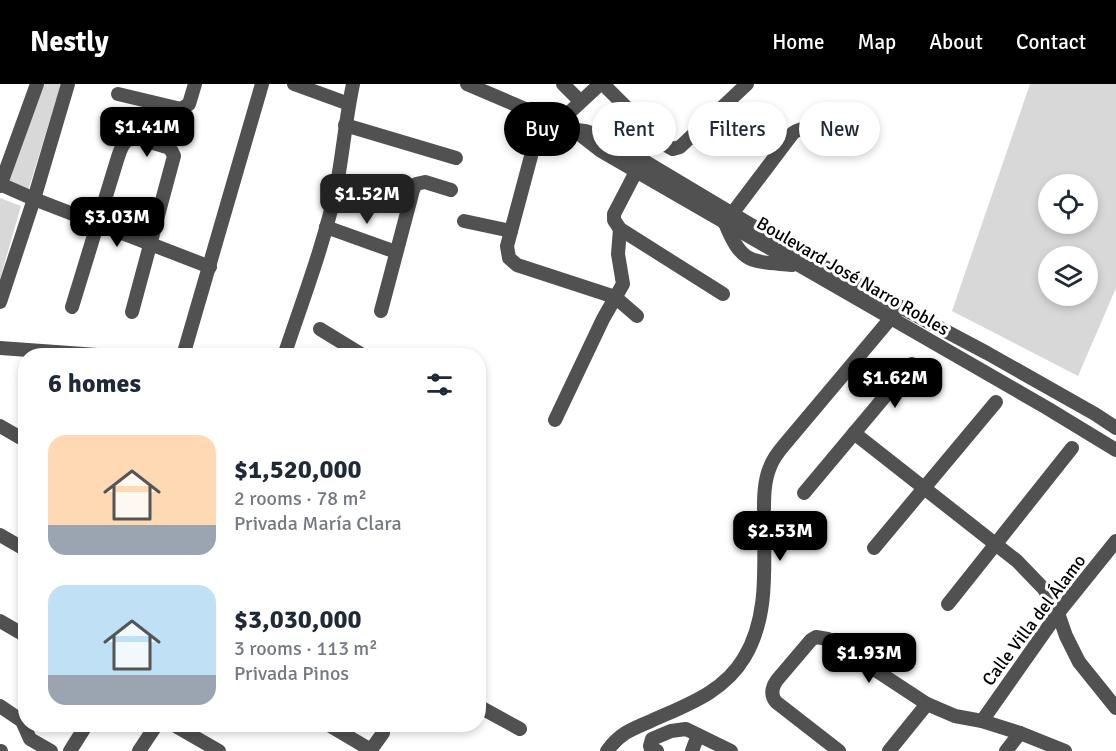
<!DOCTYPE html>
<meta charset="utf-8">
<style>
body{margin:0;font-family:Signika,sans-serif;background:#f6f6f7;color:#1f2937;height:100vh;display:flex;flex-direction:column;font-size:22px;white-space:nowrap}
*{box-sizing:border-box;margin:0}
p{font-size:20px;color:#747a83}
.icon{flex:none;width:33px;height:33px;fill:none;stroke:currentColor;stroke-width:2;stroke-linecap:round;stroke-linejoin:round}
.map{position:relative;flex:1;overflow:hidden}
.panel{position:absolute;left:18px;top:264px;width:468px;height:384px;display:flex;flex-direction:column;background:#fff;border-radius:24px;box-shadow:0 3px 9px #0003}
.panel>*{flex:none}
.hud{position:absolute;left:504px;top:18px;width:522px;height:54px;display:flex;gap:12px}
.buttons{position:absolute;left:1038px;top:90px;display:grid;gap:12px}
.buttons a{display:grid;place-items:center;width:60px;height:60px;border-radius:50%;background:#fff;box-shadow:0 3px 9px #0003;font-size:30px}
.price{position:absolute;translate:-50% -51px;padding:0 14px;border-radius:12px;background:#000;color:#fff;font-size:20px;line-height:39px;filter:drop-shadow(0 2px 3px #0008)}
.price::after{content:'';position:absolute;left:50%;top:36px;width:18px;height:14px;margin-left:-9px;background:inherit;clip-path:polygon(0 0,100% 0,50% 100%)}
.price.on{background:#222;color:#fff}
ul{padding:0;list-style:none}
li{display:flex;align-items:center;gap:18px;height:150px;padding:0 30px}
li span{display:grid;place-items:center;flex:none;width:168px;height:120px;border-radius:18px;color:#555}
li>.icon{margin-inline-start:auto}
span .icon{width:72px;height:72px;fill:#fffc;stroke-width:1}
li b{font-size:26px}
h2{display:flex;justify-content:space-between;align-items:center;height:72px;padding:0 30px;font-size:26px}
.tag{padding:0 21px;border-radius:27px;background:#fff;box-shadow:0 3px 9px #0003;font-size:21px;line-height:54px}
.tag.on{background:#000;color:#fff}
header{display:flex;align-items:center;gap:36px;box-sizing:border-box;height:84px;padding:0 30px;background:#000;color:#fff}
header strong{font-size:28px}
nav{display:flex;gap:33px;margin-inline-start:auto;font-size:21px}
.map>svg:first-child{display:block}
</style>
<header>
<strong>Nestly</strong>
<nav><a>Home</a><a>Map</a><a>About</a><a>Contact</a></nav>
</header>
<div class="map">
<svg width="1116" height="667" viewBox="0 0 1116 667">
<rect width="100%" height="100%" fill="#fff"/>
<!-- green -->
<g fill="#d8d8d8" fill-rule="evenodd">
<path d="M42 0H61L28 107 6 97Z"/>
<path d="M1030 0H1116V204L1078 292 952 227ZM1048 100H1088V140H1048ZM1088 172V212H1048V172Z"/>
<path d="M0 114 21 122 0 195Z"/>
</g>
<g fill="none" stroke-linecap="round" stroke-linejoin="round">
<!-- minor -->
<g stroke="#515151" stroke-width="14">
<path d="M294 0 349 20"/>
<path d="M467 0 574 46 601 67 1047 324 1116 366"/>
<path d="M563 0 580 17"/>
<path d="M603 0 662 59 673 65 680 63 747 0"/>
<path d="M118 10 181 25 189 20 195 0"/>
<path d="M542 31 507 162 509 174 517 181 615 213 637 232"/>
<path d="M558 39 600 0"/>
<path d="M345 41 456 74"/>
<path d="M576 46 585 47 604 53 793 166 987 269 1095 330 1116 344"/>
<path d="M640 80 614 130V136L620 145 723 210"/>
<path d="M0 100 34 115 210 183"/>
<path d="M0 102 37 0"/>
<path d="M464 137 511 147"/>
<path d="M326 143 396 168"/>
<path d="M792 181C751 177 742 181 725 139L793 49C803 42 814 44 825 46"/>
<path d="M0 218 34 115 68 0"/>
<path d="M72 223 118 73C121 64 124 55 134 53L170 64 174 72 132 228"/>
<path d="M381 227 413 106 416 100 425 98 451 106"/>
<path d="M320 245 364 272"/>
<path d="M0 264 111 272"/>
<path d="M183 272 262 0"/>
<path d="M284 272C303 215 325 158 337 100 343 67 346 33 353 0"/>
<path d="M555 336 603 235 623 200 618 170 620 145"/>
<path d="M0 342 26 357"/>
<path d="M854 349 1017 477 1044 505 1058 529 1066 552 1079 578 1116 624"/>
<path d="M804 409 912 280"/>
<path d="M0 451 26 466"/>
<path d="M874 464 996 318"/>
<path d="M948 520 1072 364"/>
<path d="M0 537 26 552"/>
<path d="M0 622 22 637 30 655 51 667"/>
<path d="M478 622 520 645"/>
<path d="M982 637 1058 529 1116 457"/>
<path d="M172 640 219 667"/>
<path d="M327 640 371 666"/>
<path d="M0 667H1"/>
<path d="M70 667 87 640"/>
<path d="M139 667 157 640"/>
<path d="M370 667 383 649"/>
<path d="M607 667C620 649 632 645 651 637 686 621 723 609 744 574 769 533 764 483 764 437 764 420 763 399 770 383 773 374 779 367 785 360L896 228"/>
<path d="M657 667 651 665 650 662 652 655 671 647 686 645 731 667"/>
<path d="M692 667 698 651"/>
<path d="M839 667 776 618C770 611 772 603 777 596L811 556 816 553 828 555 927 620 955 632 982 637 1020 649 1065 667"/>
<path d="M889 667 927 620"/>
<path d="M1006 667 1020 649"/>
</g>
</g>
<g text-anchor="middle" stroke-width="6" stroke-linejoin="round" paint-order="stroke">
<!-- street labels -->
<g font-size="18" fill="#000" stroke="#fff">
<text transform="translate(853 192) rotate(30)" y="6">Boulevard José Narro Robles</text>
<text transform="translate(1034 536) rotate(-53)" y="6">Calle Villa del Álamo</text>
</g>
</g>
</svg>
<div class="buttons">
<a><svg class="icon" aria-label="locate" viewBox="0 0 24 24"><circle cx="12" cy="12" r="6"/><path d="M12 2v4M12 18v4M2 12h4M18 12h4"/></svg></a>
<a><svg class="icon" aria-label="layers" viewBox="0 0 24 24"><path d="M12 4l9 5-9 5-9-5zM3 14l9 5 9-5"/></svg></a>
</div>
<b class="price" style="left:147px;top:74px">$1.41M</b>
<b class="price on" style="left:367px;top:141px">$1.52M</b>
<b class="price" style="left:117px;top:164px">$3.03M</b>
<b class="price" style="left:895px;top:325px">$1.62M</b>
<b class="price" style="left:780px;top:478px">$2.53M</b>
<b class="price" style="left:869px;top:600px">$1.93M</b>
<div class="hud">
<a class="tag on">Buy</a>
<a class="tag">Rent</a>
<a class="tag">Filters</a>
<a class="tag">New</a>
</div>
<section class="panel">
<h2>6 homes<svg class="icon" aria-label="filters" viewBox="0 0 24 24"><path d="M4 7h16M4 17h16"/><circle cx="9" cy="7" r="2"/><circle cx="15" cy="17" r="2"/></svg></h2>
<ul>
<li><span style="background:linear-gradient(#ffd9b3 75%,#9aa5b1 0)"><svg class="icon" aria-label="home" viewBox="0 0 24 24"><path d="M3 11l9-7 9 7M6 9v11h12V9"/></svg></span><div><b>$1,520,000</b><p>2 rooms · 78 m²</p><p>Privada María Clara</p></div></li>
<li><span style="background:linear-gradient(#bfe0f5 75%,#9aa5b1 0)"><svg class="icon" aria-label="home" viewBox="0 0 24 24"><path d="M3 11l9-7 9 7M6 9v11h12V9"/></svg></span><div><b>$3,030,000</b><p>3 rooms · 113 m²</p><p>Privada Pinos</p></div></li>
</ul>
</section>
</div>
